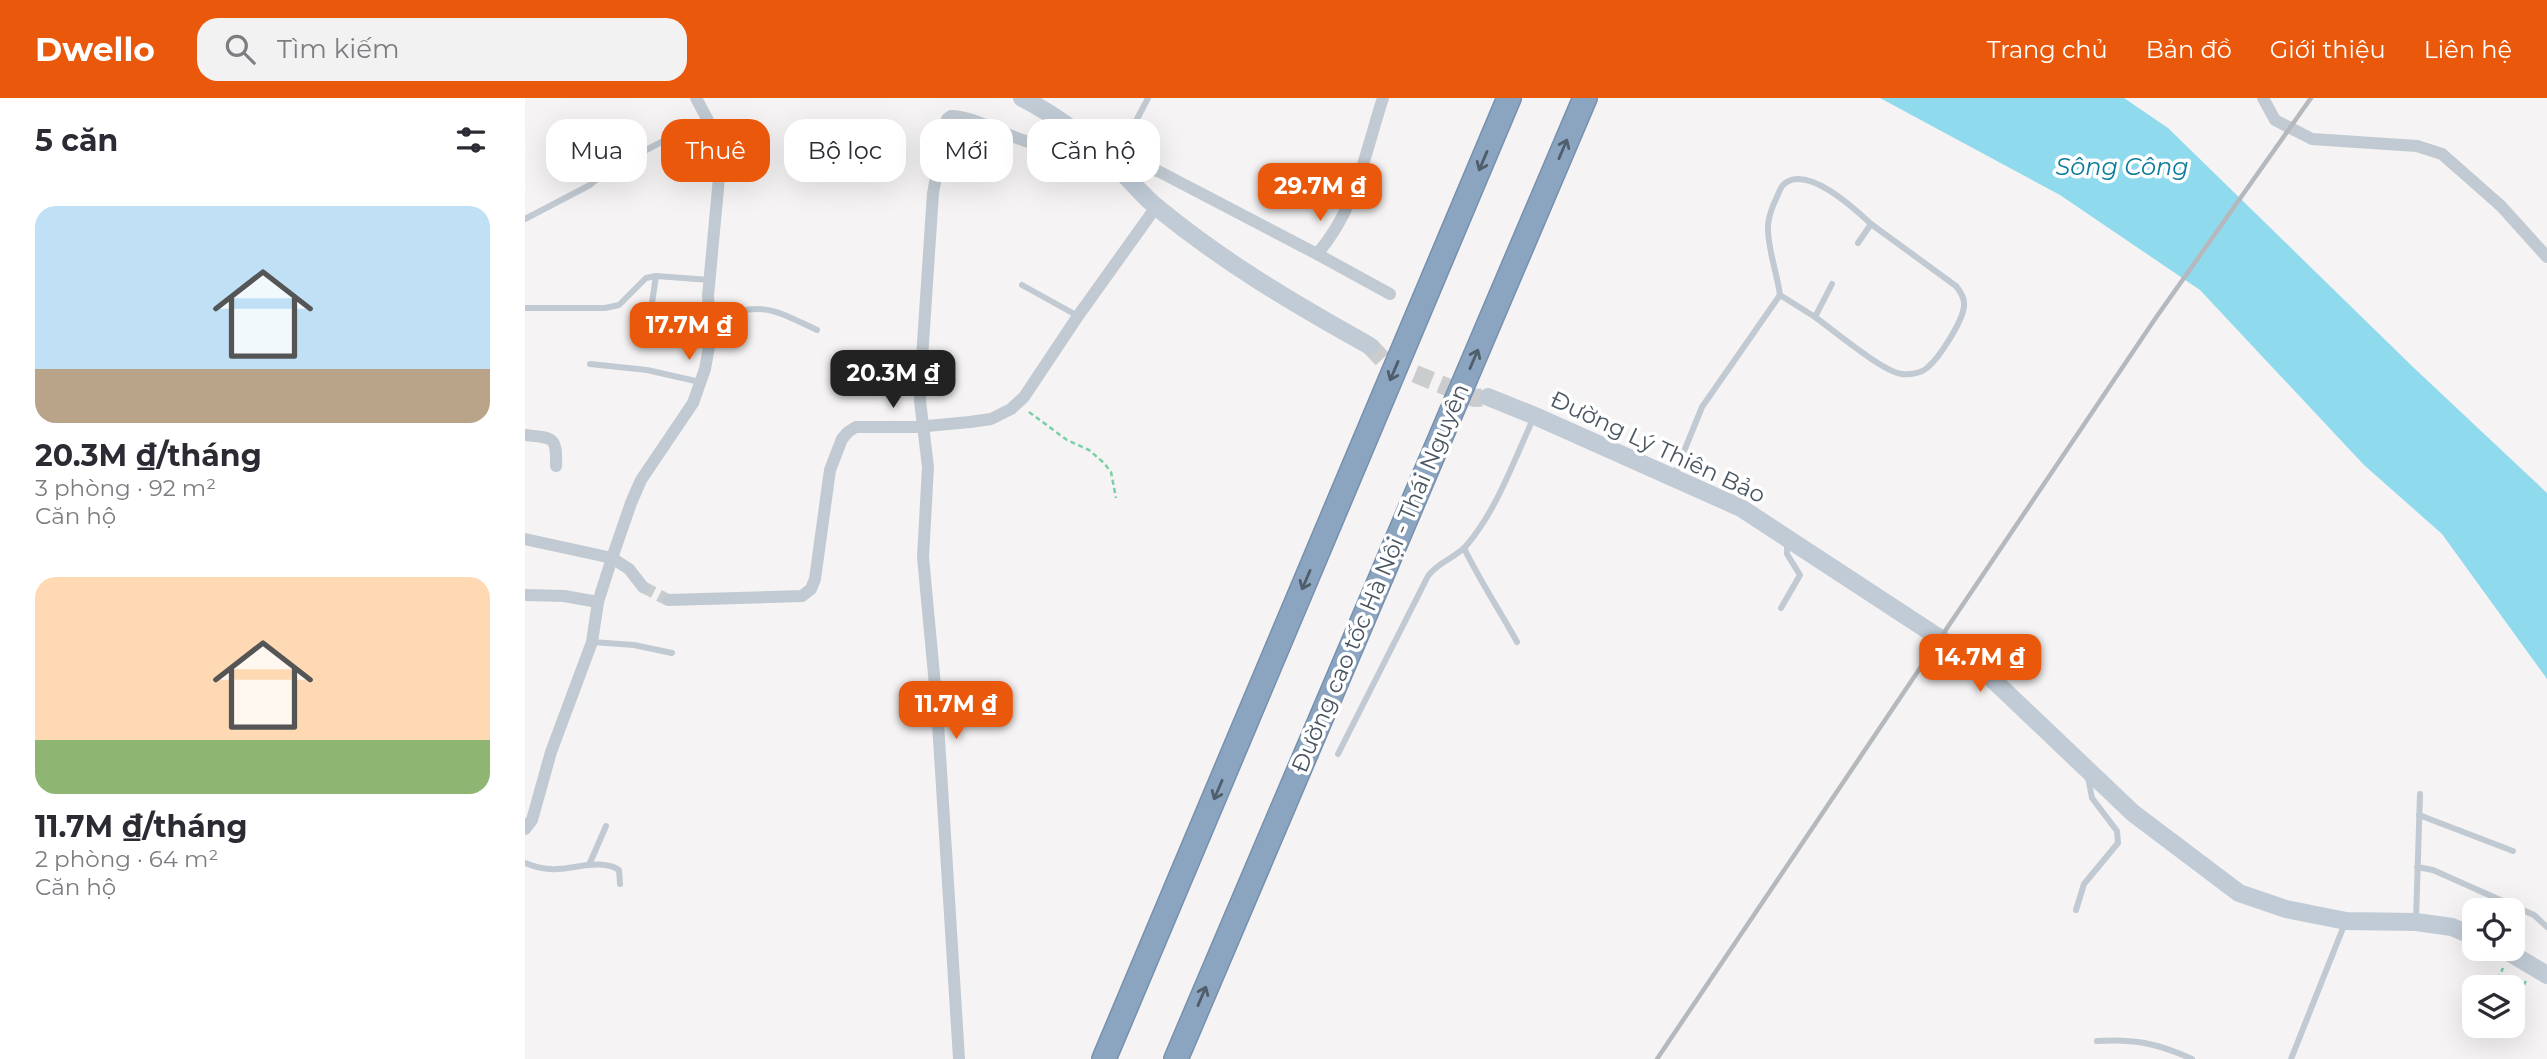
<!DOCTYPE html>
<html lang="vi">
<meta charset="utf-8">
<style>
body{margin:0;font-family:Montserrat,sans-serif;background:#f2f2f3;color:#2b2b33;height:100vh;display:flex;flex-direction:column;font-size:26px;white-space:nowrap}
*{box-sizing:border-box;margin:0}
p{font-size:23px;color:#7c7c81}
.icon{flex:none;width:38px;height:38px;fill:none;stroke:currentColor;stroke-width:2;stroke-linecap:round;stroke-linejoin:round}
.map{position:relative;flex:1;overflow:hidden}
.panel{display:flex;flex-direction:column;background:#fff;width:525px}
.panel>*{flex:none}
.hud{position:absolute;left:21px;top:21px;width:665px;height:63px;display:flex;gap:14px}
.buttons{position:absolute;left:1937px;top:800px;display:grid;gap:14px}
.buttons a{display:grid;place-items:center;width:63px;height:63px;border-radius:14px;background:#fff;box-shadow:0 7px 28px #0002;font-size:35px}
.price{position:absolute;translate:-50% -60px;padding:0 16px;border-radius:14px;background:#ea580c;color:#fff;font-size:23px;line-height:46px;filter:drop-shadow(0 2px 4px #0008)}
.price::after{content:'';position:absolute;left:50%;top:42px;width:21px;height:16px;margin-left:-10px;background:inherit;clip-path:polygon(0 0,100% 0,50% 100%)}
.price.active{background:#222;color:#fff}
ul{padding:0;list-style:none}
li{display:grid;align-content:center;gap:14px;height:371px;padding:0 35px}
li span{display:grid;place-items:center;height:217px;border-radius:21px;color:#555}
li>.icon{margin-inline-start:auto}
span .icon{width:126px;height:126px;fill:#fffc;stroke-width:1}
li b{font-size:30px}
h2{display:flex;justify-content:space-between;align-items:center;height:84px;padding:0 35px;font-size:30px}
.tag{padding:0 24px;border-radius:21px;background:#fff;box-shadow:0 7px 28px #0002;font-size:24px;line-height:63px}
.tag.active{background:#ea580c;color:#fff}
header{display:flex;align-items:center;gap:42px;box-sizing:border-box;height:98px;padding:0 35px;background:#ea580c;color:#fff}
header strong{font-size:33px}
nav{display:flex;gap:38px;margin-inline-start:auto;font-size:24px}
.search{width:490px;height:63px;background:#f2f2f3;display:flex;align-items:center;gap:18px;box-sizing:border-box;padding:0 24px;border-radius:21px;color:#7c7c81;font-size:26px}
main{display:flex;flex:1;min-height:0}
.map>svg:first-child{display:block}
</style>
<header>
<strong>Dwello</strong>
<div class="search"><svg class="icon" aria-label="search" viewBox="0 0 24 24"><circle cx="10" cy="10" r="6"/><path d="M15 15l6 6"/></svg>Tìm kiếm</div>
<nav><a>Trang chủ</a><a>Bản đồ</a><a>Giới thiệu</a><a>Liên hệ</a></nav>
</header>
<main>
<section class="panel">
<h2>5 căn<svg class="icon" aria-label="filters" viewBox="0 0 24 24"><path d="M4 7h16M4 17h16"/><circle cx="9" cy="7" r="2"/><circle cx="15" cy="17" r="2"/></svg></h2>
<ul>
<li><span style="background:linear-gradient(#bfe0f5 75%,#b9a48a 0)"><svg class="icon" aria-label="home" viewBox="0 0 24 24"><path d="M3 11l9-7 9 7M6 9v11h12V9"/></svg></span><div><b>20.3M ₫/tháng</b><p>3 phòng · 92 m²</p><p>Căn hộ</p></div></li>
<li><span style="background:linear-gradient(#ffd9b3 75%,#8fb573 0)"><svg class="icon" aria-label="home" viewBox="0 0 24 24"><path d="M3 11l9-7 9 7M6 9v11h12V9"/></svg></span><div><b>11.7M ₫/tháng</b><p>2 phòng · 64 m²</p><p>Căn hộ</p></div></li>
</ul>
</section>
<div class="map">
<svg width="2022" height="961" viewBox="0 0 2022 961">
<rect width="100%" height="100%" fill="#f5f3f3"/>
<!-- water -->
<path fill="#90daee" d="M1355 0H1599L1643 30 1888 269 2022 395V581L1917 436 1839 367 1675 192 1535 97Z"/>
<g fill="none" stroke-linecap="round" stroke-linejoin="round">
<!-- street-tunnel -->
<path stroke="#caccce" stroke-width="12" stroke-dasharray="12 6" stroke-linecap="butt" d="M118 489 143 502"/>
<!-- secondary-tunnel -->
<path stroke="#caccce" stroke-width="18" stroke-dasharray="18 9" stroke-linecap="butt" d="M845 248 859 263 949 300 963 299"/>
<!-- highway casing -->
<g stroke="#7690ad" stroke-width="26">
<g id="highway">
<path d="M579 961 984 0"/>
<path d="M651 961 1060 0"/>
</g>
</g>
<!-- path -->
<g stroke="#7ad0a6" stroke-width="2.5" stroke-dasharray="5 3.5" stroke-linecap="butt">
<path d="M504 314 542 342 564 352 579 365 586 374 591 400"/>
<path d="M1969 889 1978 870"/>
<path d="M1991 902 2001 883"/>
</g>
<!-- lane -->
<g stroke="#c1cad2" stroke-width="6">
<path d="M590 63 623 0"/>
<path d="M0 121 65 87 78 76 98 72 121 52 181 21"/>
<path d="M497 187 553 218"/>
<path d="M1255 197 1290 219 1307 186"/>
<path d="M0 210H80L94 207 121 180 131 178 185 182"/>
<path d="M1290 219C1308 232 1358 274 1377 276 1385 277 1397 275 1403 269 1414 260 1438 223 1439 208 1440 200 1436 194 1431 188L1346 126"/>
<path d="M185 221C239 204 243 209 292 232"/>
<path d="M122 238 131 178"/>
<path d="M65 266 122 272 175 284"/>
<path d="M1149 378 1177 309 1255 197C1252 174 1242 150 1243 127 1244 119 1247 109 1251 101 1253 97 1255 90 1258 87 1281 65 1330 111 1346 126L1333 145"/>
<path d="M939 450C955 483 975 513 992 544"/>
<path d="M1256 510 1275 477 1262 456V444"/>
<path d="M67 544 109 547 147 555"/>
<path d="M813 656 903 478C913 464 930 460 941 448 972 412 989 362 1009 319"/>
<path d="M1894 717 1988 753"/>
<path d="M0 765C10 769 22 772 33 771 52 770 77 761 94 772L95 786"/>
<path d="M64 767 81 728"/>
<path d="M1892 769 1908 772 2009 817 2022 829"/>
<path d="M1551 812 1559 786 1593 745 1592 733 1567 700 1563 679"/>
<path d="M1891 822 1895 696"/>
<path d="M1572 943C1610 941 1632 945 1667 961"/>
<path d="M1766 961 1820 825"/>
</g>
<!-- street -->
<g stroke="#c1cad2" stroke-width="12">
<path d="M858 0C840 55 831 112 792 156L865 196"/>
<path d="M1738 0 1750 22 1787 41 1892 48 1917 56 1976 108 2022 159"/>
<path d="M588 65 616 67 635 74 792 156"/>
<path d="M0 337C28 340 32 338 31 368"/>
<path d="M0 441 87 460 73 504 67 544 26 654 7 722 0 731"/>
<path d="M118 489 104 471 87 460 106 405 116 382 168 305 180 271 186 237 183 198 196 58 195 45 171 0"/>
<path d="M0 497 39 498 73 504"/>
<path d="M143 502 277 498 286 491 290 481 305 372 317 341 323 334 331 329H391L445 324 466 321 486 311 499 299 553 218 631 109"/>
<path d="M434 961 412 609 398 459 403 369 395 303 396 275 408 95 422 21 426 18C456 18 498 51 526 46 535 44 544 40 552 37"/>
</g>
<!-- secondary -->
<g stroke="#c1cbd6" stroke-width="18">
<path d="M497 0C527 15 564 42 589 66 604 80 617 98 634 111 700 165 771 207 845 248"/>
<path d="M963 299 1010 318 1216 410 1416 541 1464 578 1608 715 1714 795 1761 811 1821 823 1891 824 1927 829 1950 839"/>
<path d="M1977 850 2022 877"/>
</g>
<!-- highway -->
<use href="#highway" stroke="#8ba5c1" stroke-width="23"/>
<!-- rail -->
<path stroke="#b5b8bd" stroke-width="4.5" d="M1132 961 1630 221 1786 0"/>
</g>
<!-- one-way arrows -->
<defs><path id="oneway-shaft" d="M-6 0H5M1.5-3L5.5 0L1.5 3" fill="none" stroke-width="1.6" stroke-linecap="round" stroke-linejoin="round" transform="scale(1.75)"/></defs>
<g stroke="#505e6b">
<use href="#oneway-shaft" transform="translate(1038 51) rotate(-67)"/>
<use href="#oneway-shaft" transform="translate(958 63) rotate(113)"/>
<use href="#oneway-shaft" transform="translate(949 261) rotate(-67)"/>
<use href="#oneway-shaft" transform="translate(869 273) rotate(113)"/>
<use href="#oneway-shaft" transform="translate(781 482) rotate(113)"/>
<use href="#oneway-shaft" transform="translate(693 692) rotate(113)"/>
<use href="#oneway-shaft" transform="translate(677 898) rotate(-67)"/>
</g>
<g text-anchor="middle" stroke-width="7" stroke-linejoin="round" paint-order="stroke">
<!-- street labels -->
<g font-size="23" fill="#4a5661" stroke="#fff">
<text transform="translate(1133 349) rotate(25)" y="8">Đường Lý Thiên Bảo</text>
<text transform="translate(855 480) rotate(-67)" y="8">Đường cao tốc Hà Nội - Thái Nguyên</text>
</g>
<!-- water labels -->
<g font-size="24" font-style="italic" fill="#0c7c9b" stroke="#fff">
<text x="1597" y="77">Sông Công</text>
</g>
</g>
</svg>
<div class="buttons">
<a><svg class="icon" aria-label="locate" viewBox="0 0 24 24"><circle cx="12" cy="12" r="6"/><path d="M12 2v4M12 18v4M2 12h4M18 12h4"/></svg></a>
<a><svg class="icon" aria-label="layers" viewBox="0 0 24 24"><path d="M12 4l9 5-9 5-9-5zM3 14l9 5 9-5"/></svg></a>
</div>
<b class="price" style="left:795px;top:125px">29.7M ₫</b>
<b class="price" style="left:164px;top:264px">17.7M ₫</b>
<b class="price active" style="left:368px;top:312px">20.3M ₫</b>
<b class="price" style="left:1455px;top:596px">14.7M ₫</b>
<b class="price" style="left:431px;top:643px">11.7M ₫</b>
<div class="hud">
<a class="tag">Mua</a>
<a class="tag active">Thuê</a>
<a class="tag">Bộ lọc</a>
<a class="tag">Mới</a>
<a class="tag">Căn hộ</a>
</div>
</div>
</main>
